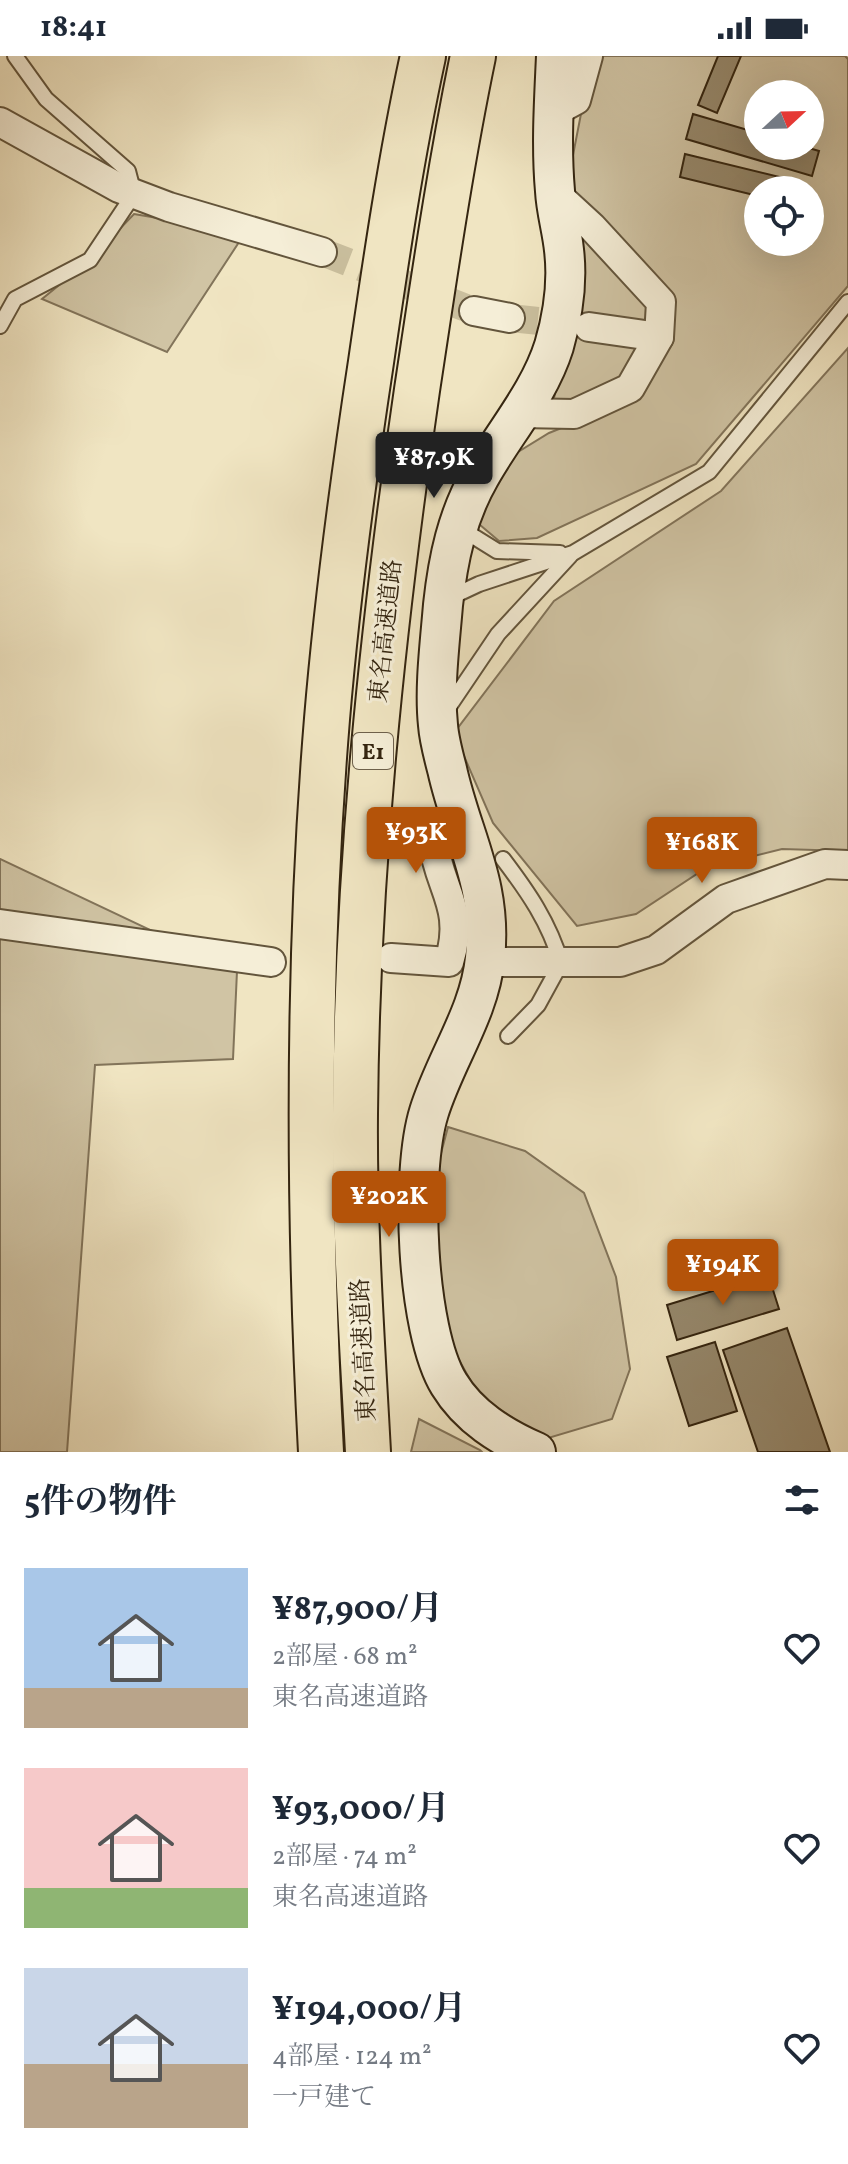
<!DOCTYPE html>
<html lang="ja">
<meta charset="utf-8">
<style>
body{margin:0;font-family:Vollkorn,"Noto Serif JP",serif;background:#f2f2f3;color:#1f2937;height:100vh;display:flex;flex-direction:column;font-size:30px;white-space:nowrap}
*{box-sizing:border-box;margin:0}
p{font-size:26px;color:#747a83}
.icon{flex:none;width:44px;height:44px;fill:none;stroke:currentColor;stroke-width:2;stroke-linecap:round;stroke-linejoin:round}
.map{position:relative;height:1396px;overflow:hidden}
.details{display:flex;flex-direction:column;background:#fff;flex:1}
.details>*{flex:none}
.needle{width:52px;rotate:68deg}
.fabs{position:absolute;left:744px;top:24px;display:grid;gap:16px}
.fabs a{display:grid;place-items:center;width:80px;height:80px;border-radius:50%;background:#fff;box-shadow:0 8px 32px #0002;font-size:40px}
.price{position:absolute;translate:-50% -68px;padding:0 18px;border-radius:8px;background:#b45309;color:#fff;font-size:26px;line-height:52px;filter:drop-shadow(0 2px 4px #0008)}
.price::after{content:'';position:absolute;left:50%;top:48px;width:24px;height:18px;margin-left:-12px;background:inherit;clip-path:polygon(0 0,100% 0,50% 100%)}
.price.on{background:#222;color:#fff}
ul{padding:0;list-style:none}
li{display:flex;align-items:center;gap:24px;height:200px;padding:0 24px}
li span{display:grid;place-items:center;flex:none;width:224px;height:160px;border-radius:0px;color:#555}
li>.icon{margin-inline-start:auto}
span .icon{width:96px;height:96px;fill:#fffc;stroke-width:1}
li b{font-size:34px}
h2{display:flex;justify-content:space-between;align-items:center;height:96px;padding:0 24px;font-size:34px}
.status{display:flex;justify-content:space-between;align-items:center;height:56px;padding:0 40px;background:#fff;direction:ltr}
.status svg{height:22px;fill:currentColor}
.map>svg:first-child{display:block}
</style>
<div class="status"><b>18:41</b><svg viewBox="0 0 49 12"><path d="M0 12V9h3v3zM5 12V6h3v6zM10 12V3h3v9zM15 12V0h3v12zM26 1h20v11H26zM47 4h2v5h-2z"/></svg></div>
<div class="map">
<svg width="848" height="1396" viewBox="0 0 848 1396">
<rect width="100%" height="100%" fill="#f0e5c2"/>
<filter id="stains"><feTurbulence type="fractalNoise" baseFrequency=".0025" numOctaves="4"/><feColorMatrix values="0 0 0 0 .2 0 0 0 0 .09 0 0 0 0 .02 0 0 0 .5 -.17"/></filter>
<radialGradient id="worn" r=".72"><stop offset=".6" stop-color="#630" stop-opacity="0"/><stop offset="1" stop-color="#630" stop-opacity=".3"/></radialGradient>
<!-- green -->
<g fill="#d0c4a4" stroke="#82745a" stroke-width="2" fill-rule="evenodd">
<path d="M599 0H845L848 3V230L696 408 537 482 499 485 473 463 505 404 549 377 609 353 661 246 567 130 586 32ZM758 38H810V90H758ZM758 134H810V186H758Z"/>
<path d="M134 158 245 177 167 296 42 243 90 204Z"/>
<path d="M581 170 657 247 655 270 569 263 582 195Z"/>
<path d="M566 276 648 281 638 308 582 352 552 350 564 301Z"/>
<path d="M848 292V795L782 793 706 812 636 858 577 870 493 767 454 677 554 545 721 435Z"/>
<path d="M0 803 237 915 233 1003 95 1009 67 1396H0Z"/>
<path d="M448 1071 525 1095 584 1137 616 1221 630 1313 612 1363 545 1383 479 1340 442 1273 428 1146Z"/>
<path d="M419 1363 480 1394 482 1396H411Z"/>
</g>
<!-- building -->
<g fill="#96896d" stroke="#342510" stroke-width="2">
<path d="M718 0H741L717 57 698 49Z"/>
<path d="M693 58 758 77V90H802L819 95 812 120 686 83Z"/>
<path d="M685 98 800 126 798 134H758V140L680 121Z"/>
<path d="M768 1218 779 1253 677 1284 667 1249Z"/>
<path d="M787 1272 830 1396H758L723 1294Z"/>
<path d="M715 1286 737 1355 689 1370 667 1301Z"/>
</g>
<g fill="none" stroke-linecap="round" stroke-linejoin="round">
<!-- street-tunnel -->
<g stroke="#cabf9e" stroke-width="28" stroke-dasharray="28 14" stroke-linecap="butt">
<path d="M322 196 474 255"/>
<path d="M510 262 577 269"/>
</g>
<!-- lane casing -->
<g stroke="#63553c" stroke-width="18">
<g id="lane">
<path d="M0 270 15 243 90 204 134 138 128 115 46 43 15 0"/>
<path d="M460 472 497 495 560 497"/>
<path d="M447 543 479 528 573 497 709 416 848 246"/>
<path d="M446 655 498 578 570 500"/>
<path d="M503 803C528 836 549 866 561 907L538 949 508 980"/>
</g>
</g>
<!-- street casing -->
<g stroke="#63553c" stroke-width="32">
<g id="street">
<path d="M554 56 576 44 588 0"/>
<path d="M0 66 119 132 169 151 322 196"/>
<path d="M474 255 510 262"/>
<path d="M589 271 659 281"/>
<path d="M520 357 574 358 630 332 659 281 661 246 592 171 555 137"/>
<path d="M0 868 271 906"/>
<path d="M391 902 449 906C466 851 439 834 433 785L439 773 459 756"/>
<path d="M485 906H620L656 894 726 843 825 808 848 809"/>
</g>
</g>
<!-- secondary casing -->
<g stroke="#342510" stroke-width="42">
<path id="secondary" d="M536 1396C502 1381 469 1361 449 1328 416 1274 410 1117 429 1056 445 1004 480 956 485 902 493 828 462 781 447 713 443 698 439 683 438 669 434 632 440 586 443 549 448 503 457 460 480 420 504 377 539 338 554 290 563 259 568 227 564 194 562 174 556 155 555 135 551 90 554 45 556 0"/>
</g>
<!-- highway casing -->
<g stroke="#342510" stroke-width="48">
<g id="highway">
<path d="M321 1396C308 1152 307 906 327 663 337 543 353 424 371 306 386 203 401 101 423 0"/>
<path d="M368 1396C362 1284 354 1170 355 1058 357 815 382 574 417 334 434 222 450 111 473 0"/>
</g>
</g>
<!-- lane -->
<use href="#lane" stroke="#f5eed7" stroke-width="14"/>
<!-- street -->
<use href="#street" stroke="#f5eed7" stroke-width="28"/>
<!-- secondary -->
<use href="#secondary" stroke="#f5eed7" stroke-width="38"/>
<!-- highway -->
<use href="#highway" stroke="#f0e5c2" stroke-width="44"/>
</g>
<g text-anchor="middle" stroke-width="6" stroke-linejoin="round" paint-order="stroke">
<!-- shield labels -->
<rect fill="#f5eed7" stroke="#6e614c" stroke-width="2" x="353" y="677" width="40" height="36" rx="6"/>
<g font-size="22" font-weight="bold" fill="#342510">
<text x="373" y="703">E1</text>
</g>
<!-- street labels -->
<g font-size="24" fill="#342510" stroke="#f5eed7">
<text transform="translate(385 575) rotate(-84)" y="8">東名高速道路</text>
<text transform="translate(363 1294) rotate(-93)" y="8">東名高速道路</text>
</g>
</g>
<rect width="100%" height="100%" filter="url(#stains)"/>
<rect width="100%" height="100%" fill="url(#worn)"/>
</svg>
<div class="fabs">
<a><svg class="needle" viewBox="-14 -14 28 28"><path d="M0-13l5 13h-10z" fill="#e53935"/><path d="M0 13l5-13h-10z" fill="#747a83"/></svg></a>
<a><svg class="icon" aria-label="locate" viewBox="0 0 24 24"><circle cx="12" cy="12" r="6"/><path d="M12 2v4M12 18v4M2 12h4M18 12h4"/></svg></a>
</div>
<b class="price on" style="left:434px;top:444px">¥87.9K</b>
<b class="price" style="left:416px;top:819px">¥93K</b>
<b class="price" style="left:702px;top:829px">¥168K</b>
<b class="price" style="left:389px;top:1183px">¥202K</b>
<b class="price" style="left:723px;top:1251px">¥194K</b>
</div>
<section class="details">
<h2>5件の物件<svg class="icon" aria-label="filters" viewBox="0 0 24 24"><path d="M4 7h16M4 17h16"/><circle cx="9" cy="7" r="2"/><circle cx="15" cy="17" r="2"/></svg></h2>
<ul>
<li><span style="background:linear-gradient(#a9c7e8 75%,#b9a48a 0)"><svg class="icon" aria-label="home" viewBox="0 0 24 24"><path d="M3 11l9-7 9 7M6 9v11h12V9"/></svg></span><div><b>¥87,900/月</b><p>2部屋 · 68 m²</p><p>東名高速道路</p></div><svg class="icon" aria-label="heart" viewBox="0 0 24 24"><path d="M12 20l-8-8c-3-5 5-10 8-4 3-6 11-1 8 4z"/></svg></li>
<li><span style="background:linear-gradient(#f6c9c9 75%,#8fb573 0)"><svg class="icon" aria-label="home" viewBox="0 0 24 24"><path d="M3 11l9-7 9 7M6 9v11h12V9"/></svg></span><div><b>¥93,000/月</b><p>2部屋 · 74 m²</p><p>東名高速道路</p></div><svg class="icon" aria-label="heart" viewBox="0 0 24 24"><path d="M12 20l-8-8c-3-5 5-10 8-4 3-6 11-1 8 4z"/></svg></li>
<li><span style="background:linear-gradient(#c9d6e8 60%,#b9a48a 0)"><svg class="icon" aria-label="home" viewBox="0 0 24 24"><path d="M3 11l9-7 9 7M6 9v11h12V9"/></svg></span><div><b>¥194,000/月</b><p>4部屋 · 124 m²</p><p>一戸建て</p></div><svg class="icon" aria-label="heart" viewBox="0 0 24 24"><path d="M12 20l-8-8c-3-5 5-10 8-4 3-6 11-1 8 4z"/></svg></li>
</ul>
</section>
